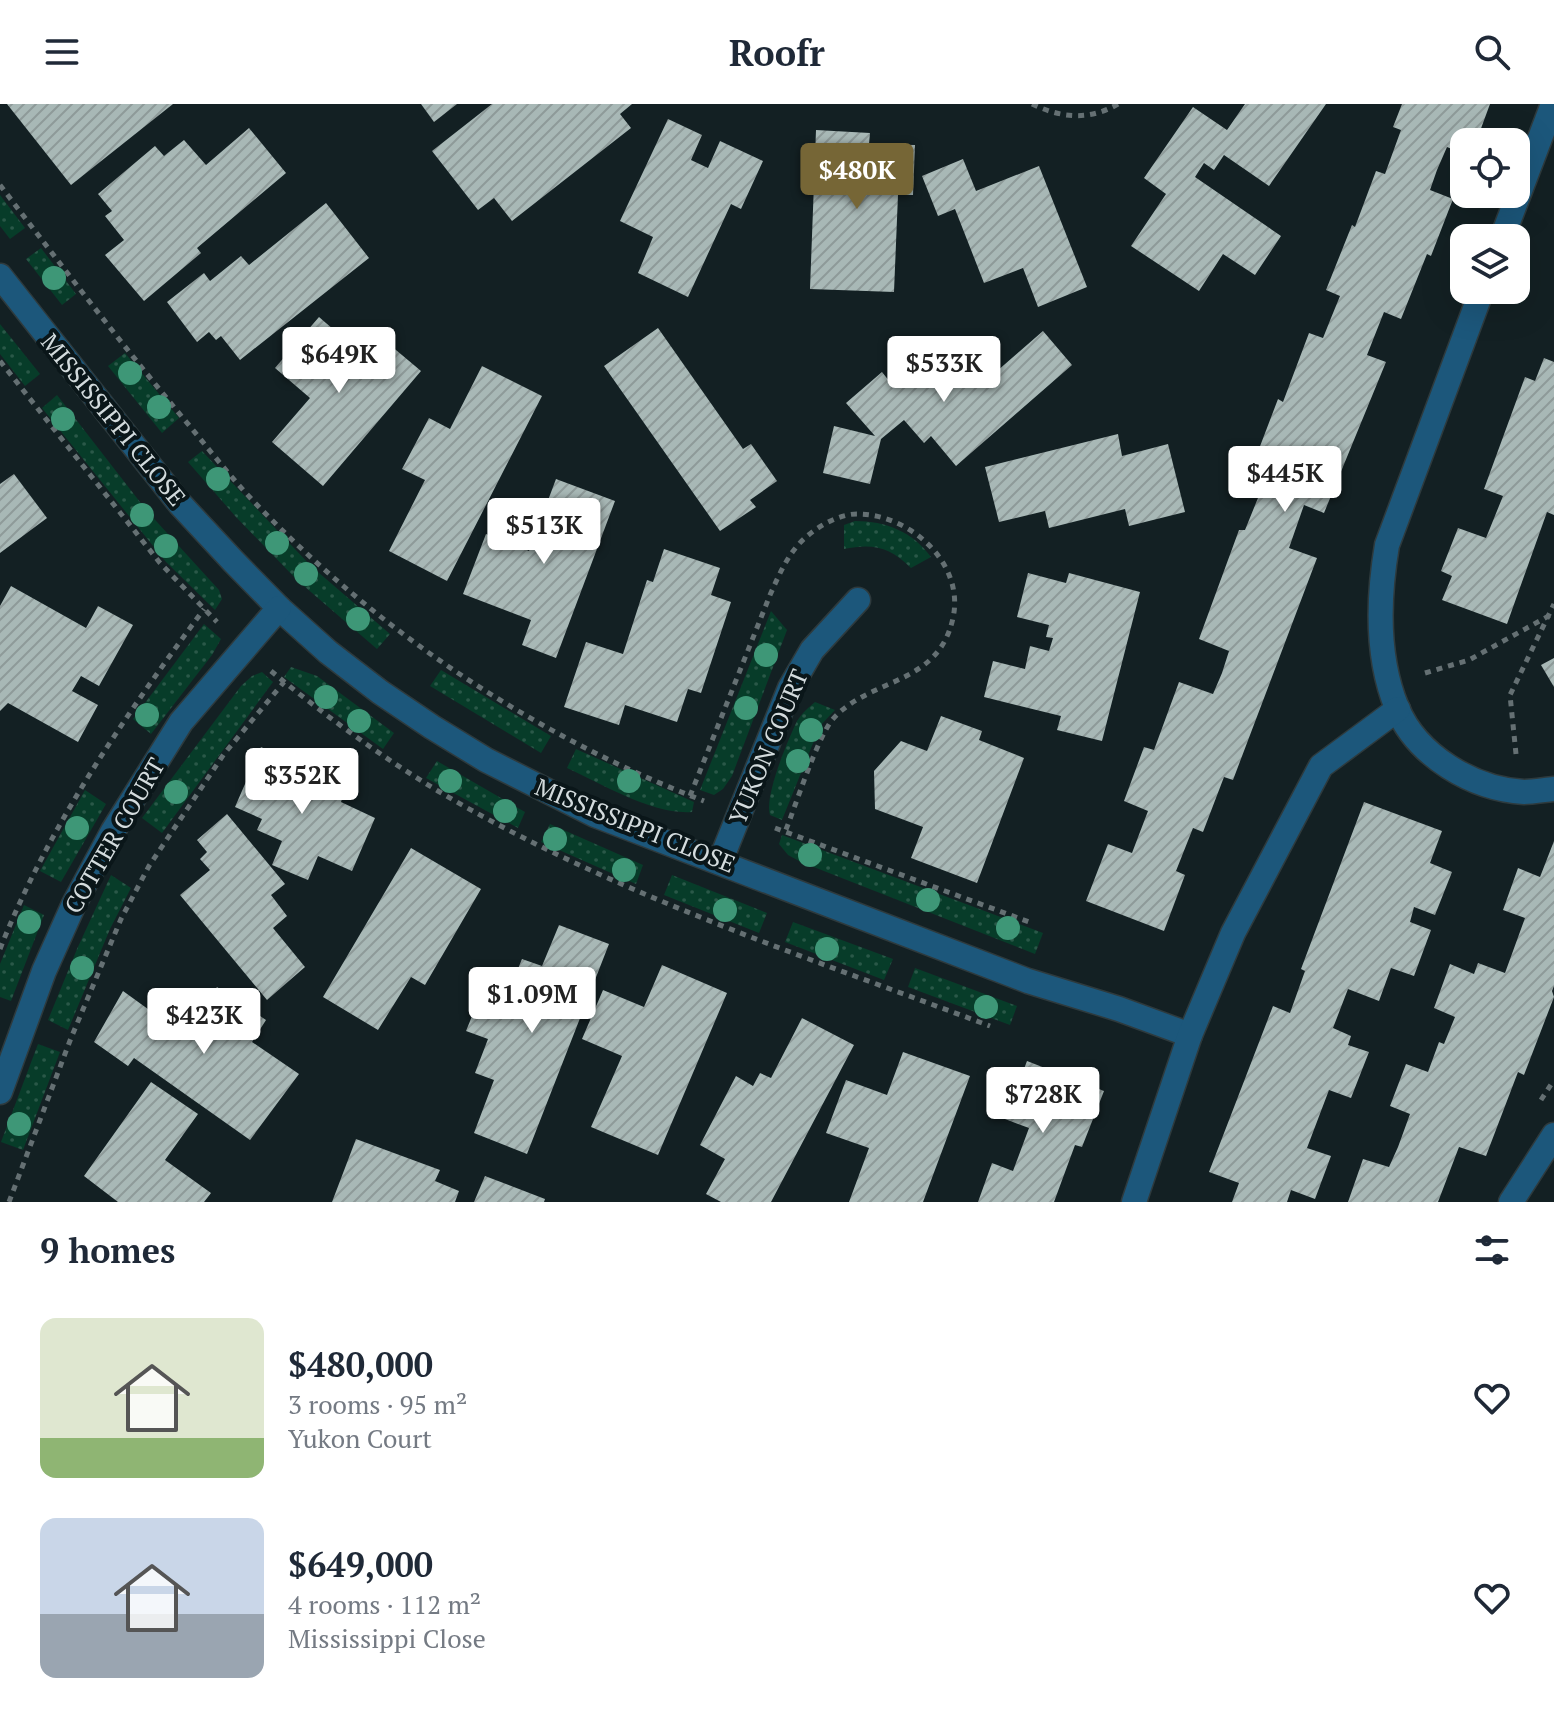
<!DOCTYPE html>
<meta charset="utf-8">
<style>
body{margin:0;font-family:"PT Serif",serif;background:#f2f2f3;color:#1f2937;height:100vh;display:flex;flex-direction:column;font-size:30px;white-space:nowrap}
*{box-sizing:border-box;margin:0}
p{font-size:26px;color:#747a83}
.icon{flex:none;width:44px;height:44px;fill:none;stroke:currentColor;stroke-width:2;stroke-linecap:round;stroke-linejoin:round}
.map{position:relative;height:1098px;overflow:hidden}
.side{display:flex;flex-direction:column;background:#fff;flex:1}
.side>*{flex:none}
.buttons{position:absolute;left:1450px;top:24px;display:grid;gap:16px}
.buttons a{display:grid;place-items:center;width:80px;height:80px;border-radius:16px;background:#fff;box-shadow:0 8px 32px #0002;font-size:40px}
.price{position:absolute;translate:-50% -68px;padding:0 18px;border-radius:8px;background:#fff;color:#222;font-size:26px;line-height:52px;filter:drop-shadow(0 2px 4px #0008)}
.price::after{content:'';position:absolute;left:50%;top:48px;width:24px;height:18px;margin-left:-12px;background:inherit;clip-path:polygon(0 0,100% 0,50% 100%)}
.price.on{background:#766636;color:#fff}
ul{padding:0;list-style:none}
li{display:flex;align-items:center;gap:24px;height:200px;padding:0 40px}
li span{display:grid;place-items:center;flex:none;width:224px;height:160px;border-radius:16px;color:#555}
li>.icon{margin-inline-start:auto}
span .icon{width:96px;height:96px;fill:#fffc;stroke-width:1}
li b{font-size:34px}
h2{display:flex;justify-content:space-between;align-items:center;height:96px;padding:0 40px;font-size:34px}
header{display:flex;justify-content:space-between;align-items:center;height:104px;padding:0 40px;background:#fff;font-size:36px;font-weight:700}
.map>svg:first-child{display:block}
</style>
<header><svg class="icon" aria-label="menu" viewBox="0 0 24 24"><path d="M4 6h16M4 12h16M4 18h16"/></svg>Roofr<svg class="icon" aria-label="search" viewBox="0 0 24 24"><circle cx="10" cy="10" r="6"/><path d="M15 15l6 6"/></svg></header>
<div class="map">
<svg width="1554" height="1098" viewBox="0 0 1554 1098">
<defs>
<pattern id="grass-dots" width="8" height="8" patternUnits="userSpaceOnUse" patternTransform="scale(2)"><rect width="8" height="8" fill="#073c29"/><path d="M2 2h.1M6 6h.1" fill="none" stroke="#2a5848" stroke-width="1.8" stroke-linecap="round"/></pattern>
<pattern id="building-hatch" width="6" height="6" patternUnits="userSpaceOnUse" patternTransform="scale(2)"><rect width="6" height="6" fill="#a8b8b6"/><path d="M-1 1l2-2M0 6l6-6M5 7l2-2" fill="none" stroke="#8e9a99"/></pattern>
</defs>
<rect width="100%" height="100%" fill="#132023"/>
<!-- grass -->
<g fill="url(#grass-dots)">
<path d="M0 91 25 124 10 135 0 122Z"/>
<path d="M41 144 76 190 62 201 26 155Z"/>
<path d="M0 220 40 270 25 282 0 250Z"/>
<path d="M125 249 179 314 162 329 108 262Z"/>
<path d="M57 291 147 407 219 486 222 495 215 506 166 458 42 304Z"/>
<path d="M202 347 311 462 390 530 377 545 297 476 236 413 188 358Z"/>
<path d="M855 417C886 417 913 428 931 453L911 464C890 443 873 439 844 445V421Z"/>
<path d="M771 507 787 526 732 672 723 685 714 691 700 686Z"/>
<path d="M204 520 221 535 212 551 151 630 133 615Z"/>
<path d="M291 563 317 572 394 629 383 645 284 573Z"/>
<path d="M441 566 551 632 541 649 430 582Z"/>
<path d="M262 568 273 578 162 729 142 714 241 582 252 572Z"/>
<path d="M815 598 835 606 820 622 782 716 770 711C764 692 788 636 797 617 802 609 808 604 815 598Z"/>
<path d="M576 645 694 698 692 708C653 711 602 680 567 664Z"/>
<path d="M437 657 525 708 518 724 426 674Z"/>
<path d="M85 686 106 700 61 778 40 767Z"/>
<path d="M550 720 643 761 636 780 541 738Z"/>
<path d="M782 731 1043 829 1035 850 801 758 788 751 779 740Z"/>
<path d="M111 771 131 784 110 825 68 926 48 916 77 845Z"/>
<path d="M672 771 767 809 759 829 664 791Z"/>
<path d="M24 801 44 811 11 897 0 893V860Z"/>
<path d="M793 818 893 855 884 876 785 838Z"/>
<path d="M915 864 1017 902 1010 921 908 883Z"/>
<path d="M38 940 60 948 23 1046 1 1038Z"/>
</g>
<!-- building -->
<g fill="url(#building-hatch)">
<path d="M7 0H173L71 81Z"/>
<path d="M421 0H457L434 18Z"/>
<path d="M492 0H632L620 10 631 24 512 117 494 94 478 106 432 47Z"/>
<path d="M1245 0H1326L1269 82 1224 51 1214 66 1204 59 1195 73 1281 132 1255 171 1223 150 1199 187 1131 142 1166 90 1144 74 1193 3 1227 26Z"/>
<path d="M1402 0H1490L1476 38H1464V50L1447 43 1437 66 1430 86 1453 95 1431 152 1427 150 1401 215 1384 208 1367 251 1386 258 1324 409 1304 401 1289 444 1317 454 1233 676 1224 673 1203 728 1193 724 1176 767 1185 771 1164 827 1086 797 1108 740 1132 749 1148 707 1124 697 1144 643 1154 646 1179 578 1213 590 1222 569 1229 547 1199 535 1239 426H1245L1262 384 1246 379 1278 295 1283 298 1309 229 1323 234 1331 214 1340 192 1326 186 1352 121 1355 123 1376 67 1385 70 1401 26 1393 23Z"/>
<path d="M668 15 702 31 691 56 708 64 720 37 763 57 741 105 731 100 688 193 638 169 653 133 620 117Z"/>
<path d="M249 24 286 69 197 144 201 149 144 197 105 151 124 136 105 112 112 107 98 90 155 42 164 52 184 36 206 61Z"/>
<path d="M816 26 870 29 869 40 915 41 913 91H898L894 188 810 185Z"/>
<path d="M963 55 976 87 1039 62 1087 183 1038 203 1023 164 984 179 955 105 938 112 922 72Z"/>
<path d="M326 99 369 154 240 256 221 232 216 236 209 228 197 238 167 198 204 169 210 177 241 152 249 161Z"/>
<path d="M319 213 355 244 371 225 421 267 323 382 272 338 310 294 275 264Z"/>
<path d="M658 224 743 345 751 340 777 377 750 396 756 403 720 427 604 262Z"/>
<path d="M1043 227 1072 261 956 362 931 332 924 339 904 316 881 335 870 380 823 369 834 322 875 332 846 299 882 268 894 283 953 232 989 274Z"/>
<path d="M1544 254 1554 258V411L1547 408 1507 520 1442 496 1452 472 1441 467 1458 424 1486 434 1503 392 1484 385 1525 273 1535 277Z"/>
<path d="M482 262 542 292 447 477 389 447 425 376 402 365 429 314 450 325Z"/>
<path d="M1118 330 1122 352 1168 340 1185 408 1129 422 1125 405 1049 424 1045 407 999 418 985 363Z"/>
<path d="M14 370 47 414 0 449V380Z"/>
<path d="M556 375 615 397 556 554 522 541 531 516 463 490 486 430 529 447Z"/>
<path d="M664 445 720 464 711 491 731 498 701 589 688 585 677 618 625 601 619 621 564 603 586 538 623 550 647 476 653 478Z"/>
<path d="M1028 469 1066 479 1069 469 1140 488 1102 637 1057 626 1061 612 984 593 993 557 1025 565 1030 542 1049 547 1053 534 1046 533 1049 521 1017 513Z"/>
<path d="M11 482 86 524 98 502 133 521 99 582 81 572 72 587 98 601 78 638 8 599 0 607V502Z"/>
<path d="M1554 554V583L1541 561Z"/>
<path d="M941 612 982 627 979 636 1024 654 977 779 911 754 923 723 875 705 874 667 901 637 927 647Z"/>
<path d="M261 643 294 658 291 665 324 679 322 683 343 692 341 698 375 714 352 767 318 752 308 776 272 761 282 737 257 726 262 715 235 703Z"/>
<path d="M1364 698 1442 727 1430 759 1452 768 1435 811 1414 803 1410 818 1431 826 1414 872 1391 864 1379 897 1348 885 1333 924 1351 932 1348 941 1369 948 1351 994 1329 986 1307 1044 1331 1052 1315 1095 1291 1086 1287 1098H1232L1239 1079 1209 1068 1273 902 1290 909 1305 867 1301 865Z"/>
<path d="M227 710 285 780 271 791 287 812 273 824 305 863 267 896 180 791 210 766 200 755 207 748 197 736Z"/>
<path d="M1554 737V882L1552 887 1554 893 1524 971 1518 968 1486 1052 1459 1043 1438 1098H1348L1363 1055 1389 1063 1398 1043 1410 1010 1390 1002 1406 960 1428 968 1439 938 1444 940 1455 913 1434 904 1450 860 1474 870 1478 859 1505 869 1525 814 1503 806 1518 764 1540 773Z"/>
<path d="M411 744 481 785 425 881 411 873 378 926 323 893Z"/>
<path d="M559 821 609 840 527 1050 474 1029 494 976 475 969 488 935 466 927 485 880 508 889 522 855 542 862Z"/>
<path d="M662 861 727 889 658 1051 591 1023 622 952 582 935 603 886 644 903Z"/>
<path d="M217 883 266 916 252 938 299 970 250 1036 134 954 128 962 94 938 123 887 159 913 167 903 190 919Z"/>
<path d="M802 914 854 941 771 1098H721L706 1090 725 1055 700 1041 736 972 753 982 760 969 771 974Z"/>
<path d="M903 948 970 972 923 1098H849L869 1044 826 1029 846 976 887 991Z"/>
<path d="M1027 957 1104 987 1082 1043 1075 1041 1054 1098H978L992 1059 1013 1067 1029 1024 1005 1015Z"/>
<path d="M151 978 198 1010 165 1056 211 1089 204 1098H118L84 1072Z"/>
<path d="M356 1035 440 1066 435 1077 459 1087 455 1098H332Z"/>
<path d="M485 1072 545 1095 544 1098H474Z"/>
</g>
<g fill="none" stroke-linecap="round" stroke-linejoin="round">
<!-- minor casing -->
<g stroke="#2e3a3d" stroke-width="27">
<g id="minor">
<path d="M1502 134 1553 0"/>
<path d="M0 172 180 400 234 458 279 504 328 548 380 588 432 623 486 656 595 711 1028 877 1119 905 1190 931"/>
<path d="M1482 186 1387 441C1378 494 1376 553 1397 604 1417 652 1473 685 1524 688 1533 688 1544 686 1554 685"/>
<path d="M720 758 790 584 812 546 858 496"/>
<path d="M0 988 44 867 74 800 113 727 181 618 279 504"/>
<path d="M1134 1098 1190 931 1233 829 1321 662 1398 605"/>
<path d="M1511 1098 1554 1031"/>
</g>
</g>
<!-- path -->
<g stroke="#657073" stroke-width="5" stroke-dasharray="6 6" stroke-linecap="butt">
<path d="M1032 0C1061 14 1089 17 1118 0"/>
<path d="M0 81C60 160 120 238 183 314 209 345 234 378 262 406 386 533 538 633 704 697"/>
<path d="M0 257 160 459 217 518"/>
<path d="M271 567C323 610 380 652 438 687 610 789 804 852 990 922"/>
<path d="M1425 569 1469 556 1554 509"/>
<path d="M1516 650 1510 591 1554 500"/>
<path d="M690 692 770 491C779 471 788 449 805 434 818 422 841 409 859 410 910 411 965 459 953 514 938 583 869 573 832 616 816 637 796 701 785 728"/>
<path d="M775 724 1029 818"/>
<path d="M0 845C49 721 125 612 204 505"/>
<path d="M1541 996 1554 976"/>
<path d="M9 1098 71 934 121 815 149 762 224 650 284 578"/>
</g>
<!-- minor -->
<use href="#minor" stroke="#1c577b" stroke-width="24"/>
</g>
<!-- trees -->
<g fill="#3e9777">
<circle cx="54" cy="174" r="12"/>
<circle cx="130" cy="269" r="12"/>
<circle cx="159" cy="303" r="12"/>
<circle cx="63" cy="315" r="12"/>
<circle cx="218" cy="375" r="12"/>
<circle cx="142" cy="411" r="12"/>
<circle cx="277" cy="439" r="12"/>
<circle cx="166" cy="442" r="12"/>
<circle cx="306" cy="470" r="12"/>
<circle cx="358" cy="515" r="12"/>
<circle cx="766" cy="551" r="12"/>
<circle cx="326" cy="593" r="12"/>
<circle cx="746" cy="604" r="12"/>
<circle cx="147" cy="611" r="12"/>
<circle cx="359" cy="617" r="12"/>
<circle cx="811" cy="626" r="12"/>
<circle cx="798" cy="657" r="12"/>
<circle cx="450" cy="677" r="12"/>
<circle cx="629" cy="677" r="12"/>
<circle cx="176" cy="688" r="12"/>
<circle cx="505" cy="707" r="12"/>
<circle cx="77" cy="724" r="12"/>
<circle cx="555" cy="735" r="12"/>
<circle cx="810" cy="751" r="12"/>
<circle cx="624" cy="766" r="12"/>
<circle cx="928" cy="796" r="12"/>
<circle cx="725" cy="806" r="12"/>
<circle cx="29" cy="818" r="12"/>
<circle cx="1008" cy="824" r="12"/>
<circle cx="827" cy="845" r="12"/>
<circle cx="82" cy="864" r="12"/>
<circle cx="986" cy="903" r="12"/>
<circle cx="19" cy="1020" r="12"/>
</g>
<g text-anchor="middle" stroke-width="8" stroke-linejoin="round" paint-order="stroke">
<!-- street labels -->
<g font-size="24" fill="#d3dbdd" stroke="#0a1619">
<text transform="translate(113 316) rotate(51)" y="8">MISSISSIPPI CLOSE</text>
<text transform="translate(769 643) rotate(-67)" y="8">YUKON COURT</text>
<text transform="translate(635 722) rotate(22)" y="8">MISSISSIPPI CLOSE</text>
<text transform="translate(115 732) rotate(-60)" y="8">COTTER COURT</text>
</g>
</g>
</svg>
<div class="buttons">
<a><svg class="icon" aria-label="locate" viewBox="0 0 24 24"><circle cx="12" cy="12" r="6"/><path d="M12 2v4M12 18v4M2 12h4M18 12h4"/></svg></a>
<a><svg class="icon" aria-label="layers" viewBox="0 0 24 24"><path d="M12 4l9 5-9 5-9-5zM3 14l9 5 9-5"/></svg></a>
</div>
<b class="price on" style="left:857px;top:107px">$480K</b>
<b class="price" style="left:339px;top:291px">$649K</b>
<b class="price" style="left:944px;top:300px">$533K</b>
<b class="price" style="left:1285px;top:410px">$445K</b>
<b class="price" style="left:544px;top:462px">$513K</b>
<b class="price" style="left:302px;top:712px">$352K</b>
<b class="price" style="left:532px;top:931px">$1.09M</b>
<b class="price" style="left:204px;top:952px">$423K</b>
<b class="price" style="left:1043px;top:1031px">$728K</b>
</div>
<section class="side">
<h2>9 homes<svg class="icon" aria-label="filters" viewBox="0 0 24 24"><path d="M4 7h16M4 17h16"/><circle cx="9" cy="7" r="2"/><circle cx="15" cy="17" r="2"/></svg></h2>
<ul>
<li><span style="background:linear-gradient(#dfe7d0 75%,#8fb573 0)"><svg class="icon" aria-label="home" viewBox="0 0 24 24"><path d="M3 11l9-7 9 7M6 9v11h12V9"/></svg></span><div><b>$480,000</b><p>3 rooms · 95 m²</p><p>Yukon Court</p></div><svg class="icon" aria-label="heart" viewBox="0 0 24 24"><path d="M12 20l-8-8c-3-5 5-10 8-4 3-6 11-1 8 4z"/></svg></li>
<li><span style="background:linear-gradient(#c9d6e8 60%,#9aa5b1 0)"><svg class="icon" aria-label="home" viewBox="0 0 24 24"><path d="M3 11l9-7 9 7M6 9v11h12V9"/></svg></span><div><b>$649,000</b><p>4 rooms · 112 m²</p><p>Mississippi Close</p></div><svg class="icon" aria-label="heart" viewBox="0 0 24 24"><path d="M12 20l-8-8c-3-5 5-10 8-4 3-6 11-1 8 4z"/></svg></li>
</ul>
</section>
